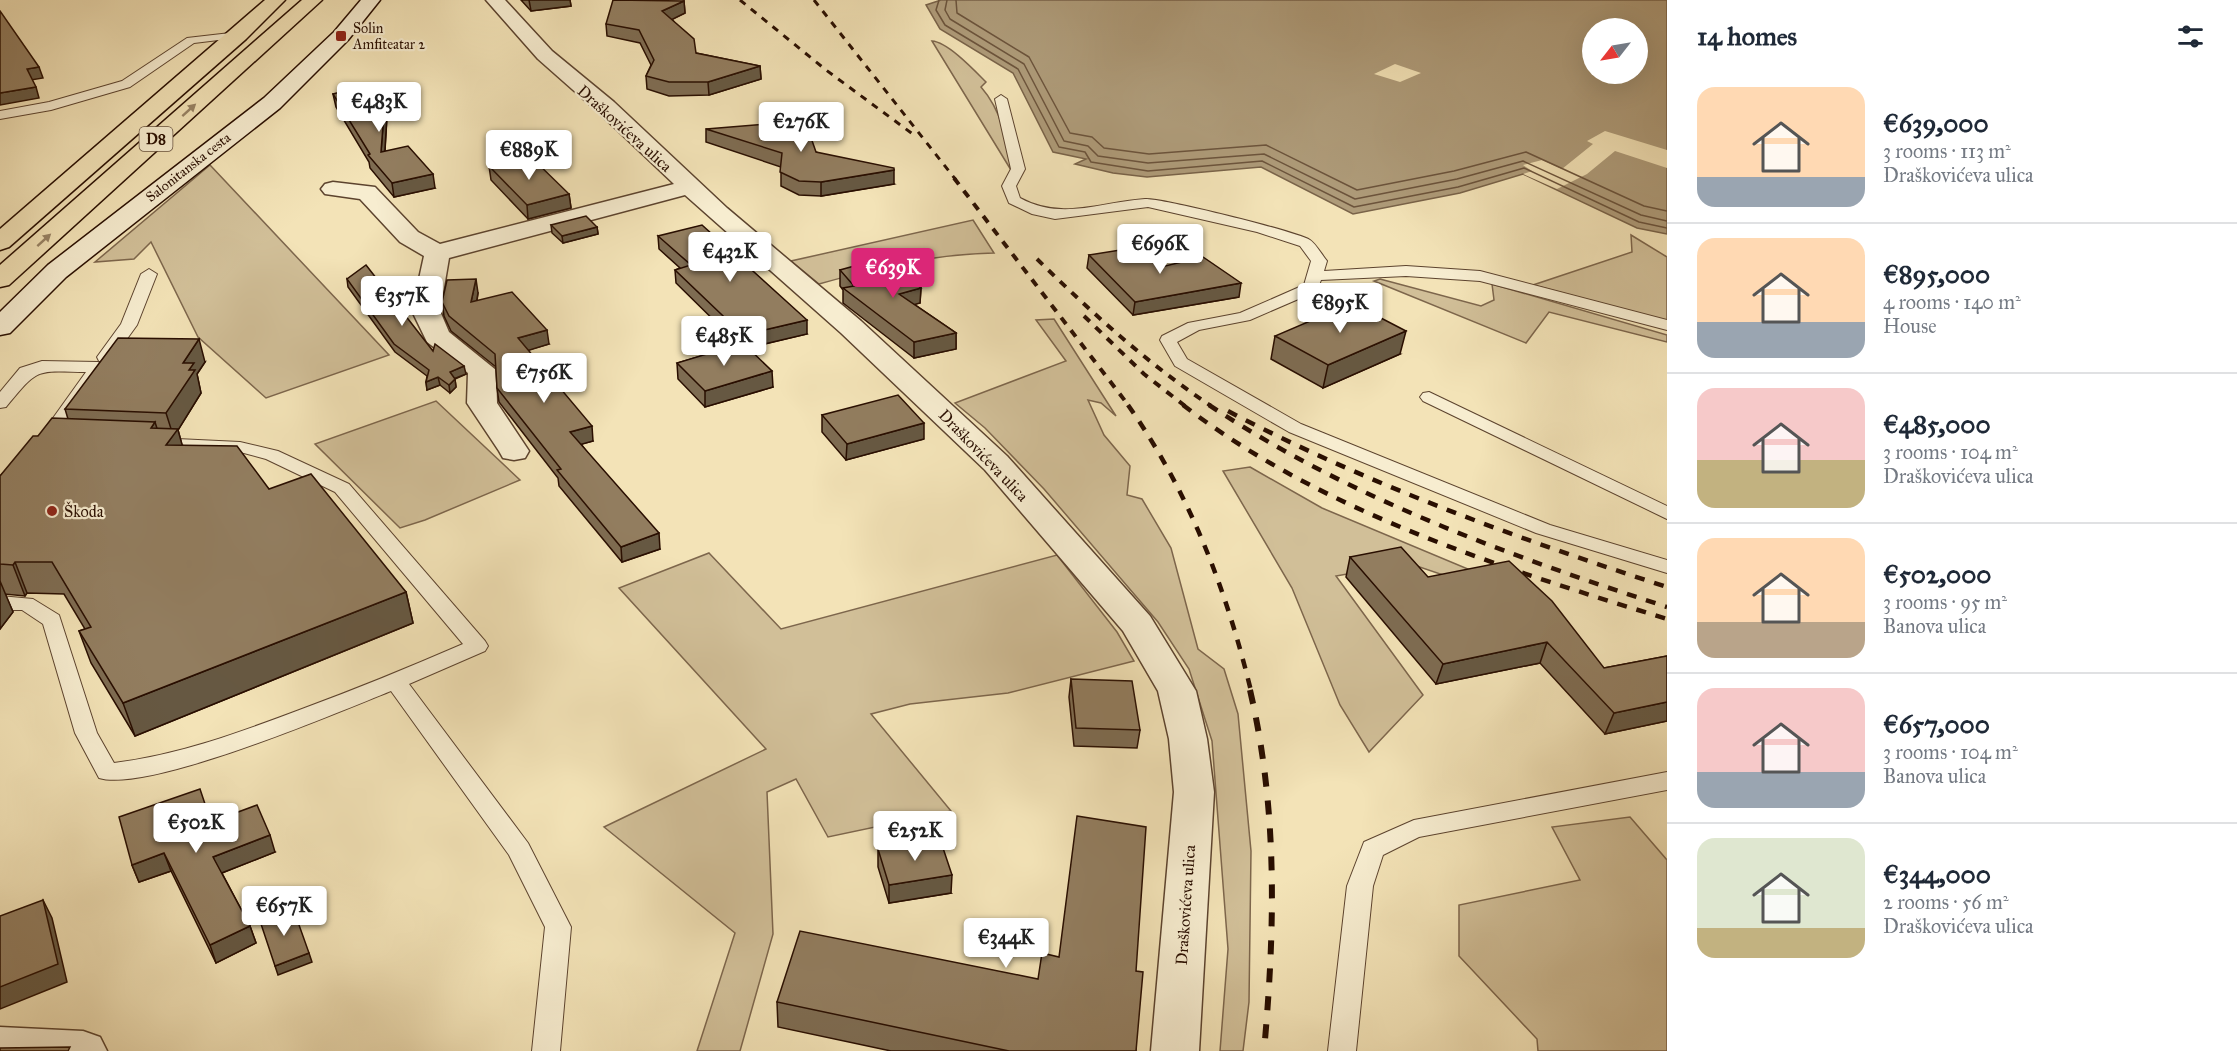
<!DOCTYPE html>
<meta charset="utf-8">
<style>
body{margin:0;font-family:"IM FELL Great Primer",serif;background:#f2f2f3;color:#1f2937;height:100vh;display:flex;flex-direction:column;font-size:22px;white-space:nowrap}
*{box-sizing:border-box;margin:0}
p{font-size:20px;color:#747a83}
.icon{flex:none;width:33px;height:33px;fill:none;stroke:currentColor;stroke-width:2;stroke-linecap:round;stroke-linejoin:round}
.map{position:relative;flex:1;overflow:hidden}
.details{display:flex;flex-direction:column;background:#fff;width:570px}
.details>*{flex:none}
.needle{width:39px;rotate:239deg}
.controls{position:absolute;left:1582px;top:18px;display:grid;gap:12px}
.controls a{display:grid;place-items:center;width:66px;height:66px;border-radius:50%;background:#fff;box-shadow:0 6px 24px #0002;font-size:30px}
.price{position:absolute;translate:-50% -51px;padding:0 14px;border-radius:6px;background:#fff;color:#222;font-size:20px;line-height:39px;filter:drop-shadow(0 2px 3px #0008)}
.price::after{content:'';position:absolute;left:50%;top:36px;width:18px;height:14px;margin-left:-9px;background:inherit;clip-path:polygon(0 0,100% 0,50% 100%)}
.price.current{background:#db2777;color:#fff}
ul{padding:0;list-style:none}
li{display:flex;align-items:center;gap:18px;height:150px;padding:0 30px}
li+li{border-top:2px solid #e0e1e3}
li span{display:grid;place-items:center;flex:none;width:168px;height:120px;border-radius:18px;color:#555}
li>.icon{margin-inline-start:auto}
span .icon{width:72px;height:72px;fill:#fffc;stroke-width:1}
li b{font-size:26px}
h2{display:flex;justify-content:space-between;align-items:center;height:72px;padding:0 30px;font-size:26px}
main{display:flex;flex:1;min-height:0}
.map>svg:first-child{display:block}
</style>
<main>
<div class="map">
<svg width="1667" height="1051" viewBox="0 0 1667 1051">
<rect width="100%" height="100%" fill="#f3e3b7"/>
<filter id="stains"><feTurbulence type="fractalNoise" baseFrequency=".00333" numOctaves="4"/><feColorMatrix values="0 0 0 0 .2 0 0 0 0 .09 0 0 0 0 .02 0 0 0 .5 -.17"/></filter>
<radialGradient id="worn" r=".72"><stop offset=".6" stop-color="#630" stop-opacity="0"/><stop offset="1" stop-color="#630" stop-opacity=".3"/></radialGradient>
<!-- green -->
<g fill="#d1bf98" stroke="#7d664c" stroke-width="1.5">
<path d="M932 41C948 42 975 71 986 82L981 87C1002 111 1007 140 1011 170Z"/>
<path d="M210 165 389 355 266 398 198 337 151 242 134 259 95 262Z"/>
<path d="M973 220 994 253C934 254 876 268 819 284L791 261Z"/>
<path d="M1631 235 1667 257V321L1533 285 1632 252Z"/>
<path d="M1380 279 1481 306 1494 300 1492 284 1667 335V342L1549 312 1526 343 1374 281Z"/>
<path d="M1054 319 1116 416 1101 403 1088 400 1104 435 1130 466 1127 495 1142 499 1171 548 1198 649 1224 669 1238 714 1251 851 1249 1002 1243 1051H1220L1228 949 1212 741 1189 669 1158 622 1044 489 985 428 955 403 1066 361 1036 320Z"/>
<path d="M436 401 520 480 425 520 400 528 315 444Z"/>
<path d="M1250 467 1322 508 1475 572 1449 577 1408 563 1336 576 1423 695 1369 752 1340 705 1292 588 1223 471Z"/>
<path d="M709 553 781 629 1057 555 1117 632 1134 661 1008 693 910 704 871 714 951 811 828 837 796 779 767 792 773 934 740 1051H697L735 933 604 827 766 749 619 588Z"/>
<path d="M1630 817 1667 860V1051H1538L1537 1039 1459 956V905L1580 880 1552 827Z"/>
</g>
<!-- water -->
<path fill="#ae9b79" stroke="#796349" stroke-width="1.5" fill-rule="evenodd" d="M941 0H1667V234L1637 228 1523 174 1460 193 1353 214 1261 167 1147 177 1113 173 1075 164 1086 159 1053 152 1013 73 940 29 926 5ZM1593 28H1638V74H1593Z"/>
<!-- pier -->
<g fill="#f3e3b7">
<path d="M1395 64 1421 73 1400 82 1374 74Z"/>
<path d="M1605 131 1667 150V168L1615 151 1587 174 1557 189 1523 174 1532 171 1523 165 1542 160 1562 169 1593 144 1587 141Z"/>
</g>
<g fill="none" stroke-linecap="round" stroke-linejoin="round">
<!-- shore -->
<g stroke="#6c543c" stroke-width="1.5">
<path d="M939 0 936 10 945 25 1018 69 1059 147 1085 152 1091 162 1148 171 1262 161 1354 207 1458 187 1524 168 1639 222 1667 228"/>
<path d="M947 0 945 10 950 19 1024 64 1064 141 1088 146 1098 156 1148 163 1264 154 1355 199 1457 179 1523 161 1641 215 1667 221"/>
<path d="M956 0 957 13 1029 57 1070 133 1092 137 1104 148 1149 154 1266 145 1357 190 1454 171 1526 152 1644 206 1667 211"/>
</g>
<!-- service casing -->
<g stroke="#5c432e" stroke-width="2">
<g id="service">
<path d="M239 32 243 33V37L194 43 130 87 51 110 0 119V111L49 102 122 81 187 38Z"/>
<path d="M1001 95 1007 99 1025 169 1016 186 1020 198C1062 221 1100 202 1145 199 1161 198 1295 231 1310 240 1316 244 1322 255 1327 261L1324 271 1406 266 1480 271 1667 320V330L1480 281 1406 276 1321 280 1317 291 1250 320 1199 330 1177 342 1187 359 1301 424 1550 525 1667 560V573L1536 533 1289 432 1175 366 1160 340 1162 336 1188 323 1240 313 1304 285 1311 261 1300 246 1257 232 1148 207 1055 219 1032 214 1009 203 1002 186 1011 169 995 99Z"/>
<path d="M149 269 157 274 137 325 111 361H99L97 357 121 324 141 274Z"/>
<path d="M42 361 98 362 106 367 53 443 47 444 38 439 86 372C35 371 39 367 6 407L0 408V392L20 368Z"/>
<path d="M1429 392 1667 506V519L1423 401 1420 397 1423 393Z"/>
<path d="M156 438 240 442 278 451 349 484 485 641 488 646 485 651 409 684 528 843 571 927 560 1051H532L545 927 509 855 391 691C337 713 148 793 99 778L75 733 43 624 22 610H0V596L33 599 59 615 97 733 114 763C179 755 241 732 302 709 356 689 410 667 463 644L335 492 266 459 240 452 150 447 147 443Z"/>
<path d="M1667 772V790L1419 837 1383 855 1373 886 1356 1051H1328L1347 886 1364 842 1414 820Z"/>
</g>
</g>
<!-- minor casing -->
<g stroke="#5c432e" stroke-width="3">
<g id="minor">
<path d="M486 0H505L552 51 614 102 727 208 861 321 1007 456 1150 616 1196 691 1207 739 1214 792 1199 1051H1151L1174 792 1169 739 1158 691 1123 631 985 470 841 333 685 195 449 258 440 311 449 332 496 370 497 403 529 451 525 458 514 460 503 458 499 451 467 403 468 373 427 342 412 311 424 256 400 242 360 199 325 194 321 189 325 184 333 182 375 187 418 232 440 244 674 184 598 112 538 59Z"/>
<path d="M0 1027 83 1031 100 1037 107 1051H0Z"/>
</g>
</g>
<!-- secondary casing -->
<g stroke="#290e00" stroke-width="3">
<path id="secondary" d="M361 0H380L348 40 280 108 66 277 10 333 0 335V312L48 265 264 98 334 32Z"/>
</g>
<!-- trunk casing -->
<g stroke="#290e00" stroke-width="3">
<g id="trunk">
<path d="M265 0H285L246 39 9 247 0 250V229Z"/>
<path d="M302 0H322L9 285 0 287V265Z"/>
</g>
</g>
<!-- service -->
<use href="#service" fill="#f7edd0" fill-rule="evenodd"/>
<!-- minor -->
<use href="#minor" fill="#f7edd0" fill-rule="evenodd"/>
<!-- secondary -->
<use href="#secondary" fill="#f7edd0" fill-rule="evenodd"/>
<!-- trunk -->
<use href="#trunk" fill="#f3e3b7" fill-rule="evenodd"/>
<!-- rail-far3 -->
<g stroke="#290e00" stroke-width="3" stroke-dasharray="7 7" stroke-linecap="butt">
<path d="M740 0 826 70 914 135"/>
<path d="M814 0 956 180"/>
</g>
<!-- rail-far2 -->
<g stroke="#290e00" stroke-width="4" stroke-dasharray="8 8" stroke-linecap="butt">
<path d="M954 178 1129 406"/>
<path d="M1037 259C1092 313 1147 363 1211 406"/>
<path d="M1084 316 1144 374 1185 406"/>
</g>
<!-- rail-far1 -->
<g stroke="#290e00" stroke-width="4.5" stroke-dasharray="10 10" stroke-linecap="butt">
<path d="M1128 405C1189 492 1226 588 1251 691"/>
<path d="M1183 405C1324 513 1499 567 1667 619"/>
<path d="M1209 405C1349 498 1507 555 1667 607"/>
<path d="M1228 411C1369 485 1516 538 1667 587"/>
</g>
<!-- rail -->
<path stroke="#290e00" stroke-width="6" stroke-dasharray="14 14" stroke-linecap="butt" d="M1250 690C1278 810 1275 929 1264 1051"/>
</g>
<!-- wall -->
<g fill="#7e6c52" stroke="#290e00" stroke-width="1.5">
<path d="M521 0H570L571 6 531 11Z"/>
<path d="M684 1 685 13 672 19 696 53 760 66 761 79 709 95 669 96 647 89 646 76 651 65 640 43 607 36 606 24Z"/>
<path d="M333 94 388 99 385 151 435 188 394 197 370 168 369 162 336 107Z"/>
<path d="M706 129 816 152 894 184 821 196 799 195 781 186V167L706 142Z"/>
<path d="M489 166 569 194 571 208 528 219 491 180Z"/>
<path d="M551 225 597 227 598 234 563 243 552 233Z"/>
<path d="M658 236 807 334 748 348 773 387 705 407 678 379 677 363 739 345 676 283 675 270 680 268 659 249Z"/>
<path d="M1089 255 1239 297 1133 315 1087 268Z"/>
<path d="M840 270 921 288 920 303 914 304 956 333V349L914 358 843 303V290L840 286Z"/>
<path d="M347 279 433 351 466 374 455 379 456 387 450 393 440 385 427 390 426 382 427 376 395 352 348 287Z"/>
<path d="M478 293 477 301 549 344 528 350 593 441 581 444 660 549 622 562 559 486 558 478 499 402 497 388 496 367 451 331 444 316 442 302Z"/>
<path d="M1275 336 1400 354 1323 388 1271 359Z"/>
<path d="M205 362 197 374 201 393 178 430 182 445 269 489 406 592 413 623 135 736 91 663 79 631 85 629 64 594 27 593 25 596 5 594 13 612 0 629V476L38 436 68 419 65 409Z"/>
<path d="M822 415 924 439 846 460 822 432Z"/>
<path d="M1350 557 1604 668 1667 656V721L1605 734 1540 663 1436 684 1346 577Z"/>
<path d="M1071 679 1140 730 1137 748 1074 746 1069 697Z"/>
<path d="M211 822 275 852 222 873 250 926 256 943 216 963 171 871 139 882 132 865Z"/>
<path d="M878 849 951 893 889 903 878 867Z"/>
<path d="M1136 971V1051H891L778 1027 777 1002 1038 979Z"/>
</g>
<!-- shaded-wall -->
<g fill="#665842" stroke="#290e00" stroke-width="1.5">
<path d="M529 0H570L571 6 531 11Z"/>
<path d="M684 1 685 13 663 24 662 11Z"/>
<path d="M760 66 761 79 709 95 708 82Z"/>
<path d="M39 67 43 78 31 80 27 69Z"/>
<path d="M386 86 388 99 384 165 381 152Z"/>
<path d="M36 87 39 98 0 105V93Z"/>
<path d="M894 170V184L821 196V182Z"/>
<path d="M433 174 435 188 394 197 392 183Z"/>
<path d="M569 194 571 208 528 219 527 205Z"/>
<path d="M597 227 598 234 563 243 562 236Z"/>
<path d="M476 279 478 293 474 316 471 302Z"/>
<path d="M1241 283 1239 297 1133 315 1135 302Z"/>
<path d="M921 288 920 303 899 309V294Z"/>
<path d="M807 320V334L743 349V335Z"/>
<path d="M547 330 549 344 520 353 518 338Z"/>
<path d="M1406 331 1400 354 1323 388 1328 365Z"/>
<path d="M956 333V349L914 358V342Z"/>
<path d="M199 339 205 362 197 374 201 393 178 430 186 459 166 445 173 435 166 413 183 363Z"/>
<path d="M464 366 466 374 451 380 450 372Z"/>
<path d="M772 371 773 387 705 407V391Z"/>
<path d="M438 377 440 385 427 390 426 382Z"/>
<path d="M455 379 456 387 450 393 449 385Z"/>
<path d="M155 422 164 451 151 428Z"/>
<path d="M924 423V439L846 460 847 444Z"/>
<path d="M592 426 593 441 572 447 570 432Z"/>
<path d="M659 533 660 549 622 562 621 547Z"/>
<path d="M15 562 27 593 25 596 13 565Z"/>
<path d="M0 581 13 612 0 629Z"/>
<path d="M406 592 413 623 135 736 123 703Z"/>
<path d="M1547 642 1540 663 1436 684 1443 664Z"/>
<path d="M1667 702V721L1605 734 1614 713Z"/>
<path d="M270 835 275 852 219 874 213 857Z"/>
<path d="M164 853 171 871 139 882 132 865Z"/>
<path d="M952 875 951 893 889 903V885Z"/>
<path d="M43 900 52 918 67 982 0 1009V987Z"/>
<path d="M250 926 256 943 216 963 210 945Z"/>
<path d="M309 953 312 962 278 975 275 966Z"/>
</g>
<!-- building -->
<g fill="#927d5f" stroke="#290e00" stroke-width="1.5">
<path d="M613 0 684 1 662 11 694 39 696 53 760 66 708 82H669L646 76 654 60 639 30 606 24Z"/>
<path d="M0 11 39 67 27 69 36 87 0 93Z"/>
<path d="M363 86H386L381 152 408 146 433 174 392 183 368 155 370 154 333 94Z"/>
<path d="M778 123 798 125 808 129 816 152 894 168V170L821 182 799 181 780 172 782 153 706 129Z"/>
<path d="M531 157 569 194 527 205 489 166Z"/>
<path d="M586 216 597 227 562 236 551 225Z"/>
<path d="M702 225 807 320 743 335 675 270 691 265 658 236Z"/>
<path d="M1139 247 1161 267 1203 257 1241 283 1135 302 1089 255Z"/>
<path d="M883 258 921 288 899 294 956 333 914 342 843 288 854 286 840 270Z"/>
<path d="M366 265 433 351 435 344 464 366 450 372 455 379 449 385 438 377 426 382 429 370 394 344 347 279Z"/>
<path d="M476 279 471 302 512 292 547 330 518 338 592 426 570 432 659 533 621 547 557 470 561 469 497 388 495 354 449 316 442 302 447 280Z"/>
<path d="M1352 303 1406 331 1328 365 1275 336Z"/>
<path d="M118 338 199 339 183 363H194L189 370H195L166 413 65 409Z"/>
<path d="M743 343 772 371 705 391 677 363Z"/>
<path d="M898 395 924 423 847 444 822 415Z"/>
<path d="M52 418 155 422 151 428 178 429 166 445 237 446 269 489 311 474 406 592 123 703 79 631 91 627 52 562H15L13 565 0 564V476L33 436H38Z"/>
<path d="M1401 547 1428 577 1509 561 1552 601 1604 668 1667 656V702L1614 713 1547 642 1443 664 1350 557Z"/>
<path d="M1071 679 1132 681 1140 730 1076 728Z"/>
<path d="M200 789 211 822 257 805 270 835 213 857 250 926 210 945 164 853 132 865 119 817Z"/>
<path d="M1077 816 1146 827 1136 971 1143 972 1136 1051H1009L777 1002 800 931 1038 979 1042 953 1059 957Z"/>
<path d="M940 839 952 875 889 885 878 849Z"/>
<path d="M43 900 58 964 0 987V916Z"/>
<path d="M293 908 309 953 275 966 260 921Z"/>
<path d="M70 1047 68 1051H0V1048Z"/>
</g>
<!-- one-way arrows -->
<defs><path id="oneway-solid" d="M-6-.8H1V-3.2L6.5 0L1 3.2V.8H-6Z" transform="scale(1.5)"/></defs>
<g fill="#988365">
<use href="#oneway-solid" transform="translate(189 110) rotate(-42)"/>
<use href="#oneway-solid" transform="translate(44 240) rotate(-42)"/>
</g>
<!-- markers -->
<g fill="#8f2418" stroke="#f7edd0" stroke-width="2">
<rect x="335" y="30" width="12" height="12" rx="3"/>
<circle cx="52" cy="511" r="6"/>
</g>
<g text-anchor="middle" stroke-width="4.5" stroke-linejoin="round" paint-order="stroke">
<!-- far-poi labels -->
<g font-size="14" fill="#290e00" stroke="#f7edd0" text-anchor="start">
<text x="353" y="33">Solin<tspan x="353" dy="16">Amfiteatar 2</tspan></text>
</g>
<!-- far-street labels -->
<g font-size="14" fill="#290e00" stroke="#f7edd0">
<text transform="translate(188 167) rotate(-38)" y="5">Salonitanska cesta</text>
</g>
<!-- shield labels -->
<rect fill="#f7edd0" stroke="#67513e" stroke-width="1.5" x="139.5" y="127" width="33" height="24" rx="4.5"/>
<g font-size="15" font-weight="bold" fill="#290e00">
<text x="156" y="144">D8</text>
</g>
<!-- street labels -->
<g font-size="16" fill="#290e00" stroke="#f7edd0">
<text transform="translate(625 128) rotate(42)" y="6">Draškovićeva ulica</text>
<text transform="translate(984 455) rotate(46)" y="6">Draškovićeva ulica</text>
<text transform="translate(1185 905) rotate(-86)" y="6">Draškovićeva ulica</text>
</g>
<!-- poi labels -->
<g font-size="16" fill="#290e00" stroke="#f7edd0" text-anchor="start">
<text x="64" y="517">Škoda</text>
</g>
</g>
<rect width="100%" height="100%" filter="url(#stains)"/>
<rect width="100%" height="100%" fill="url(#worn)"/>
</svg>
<div class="controls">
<a><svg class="needle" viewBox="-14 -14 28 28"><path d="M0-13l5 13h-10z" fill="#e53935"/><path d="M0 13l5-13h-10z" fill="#747a83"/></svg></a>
</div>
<b class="price" style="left:379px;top:133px">€483K</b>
<b class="price" style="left:801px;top:153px">€276K</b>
<b class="price" style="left:529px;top:181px">€889K</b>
<b class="price" style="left:1160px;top:275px">€696K</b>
<b class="price" style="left:730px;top:283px">€432K</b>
<b class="price current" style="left:893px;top:299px">€639K</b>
<b class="price" style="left:402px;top:327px">€357K</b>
<b class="price" style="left:1340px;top:334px">€895K</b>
<b class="price" style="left:724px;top:367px">€485K</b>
<b class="price" style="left:544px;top:404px">€756K</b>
<b class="price" style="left:196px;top:854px">€502K</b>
<b class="price" style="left:915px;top:862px">€252K</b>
<b class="price" style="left:284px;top:937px">€657K</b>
<b class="price" style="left:1006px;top:969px">€344K</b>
</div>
<section class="details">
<h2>14 homes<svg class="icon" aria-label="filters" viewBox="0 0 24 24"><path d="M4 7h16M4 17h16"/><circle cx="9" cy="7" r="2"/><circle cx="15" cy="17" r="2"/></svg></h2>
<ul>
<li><span style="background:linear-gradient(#ffd9b3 75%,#9aa5b1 0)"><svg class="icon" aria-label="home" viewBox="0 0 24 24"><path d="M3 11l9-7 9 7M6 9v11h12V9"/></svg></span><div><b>€639,000</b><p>3 rooms · 113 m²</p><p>Draškovićeva ulica</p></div></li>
<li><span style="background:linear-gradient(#ffd9b3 70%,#9aa5b1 0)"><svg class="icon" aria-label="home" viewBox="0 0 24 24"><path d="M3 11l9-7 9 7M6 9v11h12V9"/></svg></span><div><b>€895,000</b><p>4 rooms · 140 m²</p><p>House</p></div></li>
<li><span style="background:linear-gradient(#f6c9c9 60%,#c2b280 0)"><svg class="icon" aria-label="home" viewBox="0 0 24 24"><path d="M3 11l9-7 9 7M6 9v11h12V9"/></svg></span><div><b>€485,000</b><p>3 rooms · 104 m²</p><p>Draškovićeva ulica</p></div></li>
<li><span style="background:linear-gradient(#ffd9b3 70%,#b9a48a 0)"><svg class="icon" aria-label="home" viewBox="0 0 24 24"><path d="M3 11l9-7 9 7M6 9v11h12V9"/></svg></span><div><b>€502,000</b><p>3 rooms · 95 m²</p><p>Banova ulica</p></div></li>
<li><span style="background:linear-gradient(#f6c9c9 70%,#9aa5b1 0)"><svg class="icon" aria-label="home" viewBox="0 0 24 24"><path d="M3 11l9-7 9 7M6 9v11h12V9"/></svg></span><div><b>€657,000</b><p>3 rooms · 104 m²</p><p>Banova ulica</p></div></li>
<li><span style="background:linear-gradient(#dfe7d0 75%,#c2b280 0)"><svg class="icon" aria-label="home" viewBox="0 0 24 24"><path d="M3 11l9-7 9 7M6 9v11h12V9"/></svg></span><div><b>€344,000</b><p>2 rooms · 56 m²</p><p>Draškovićeva ulica</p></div></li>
</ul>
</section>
</main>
